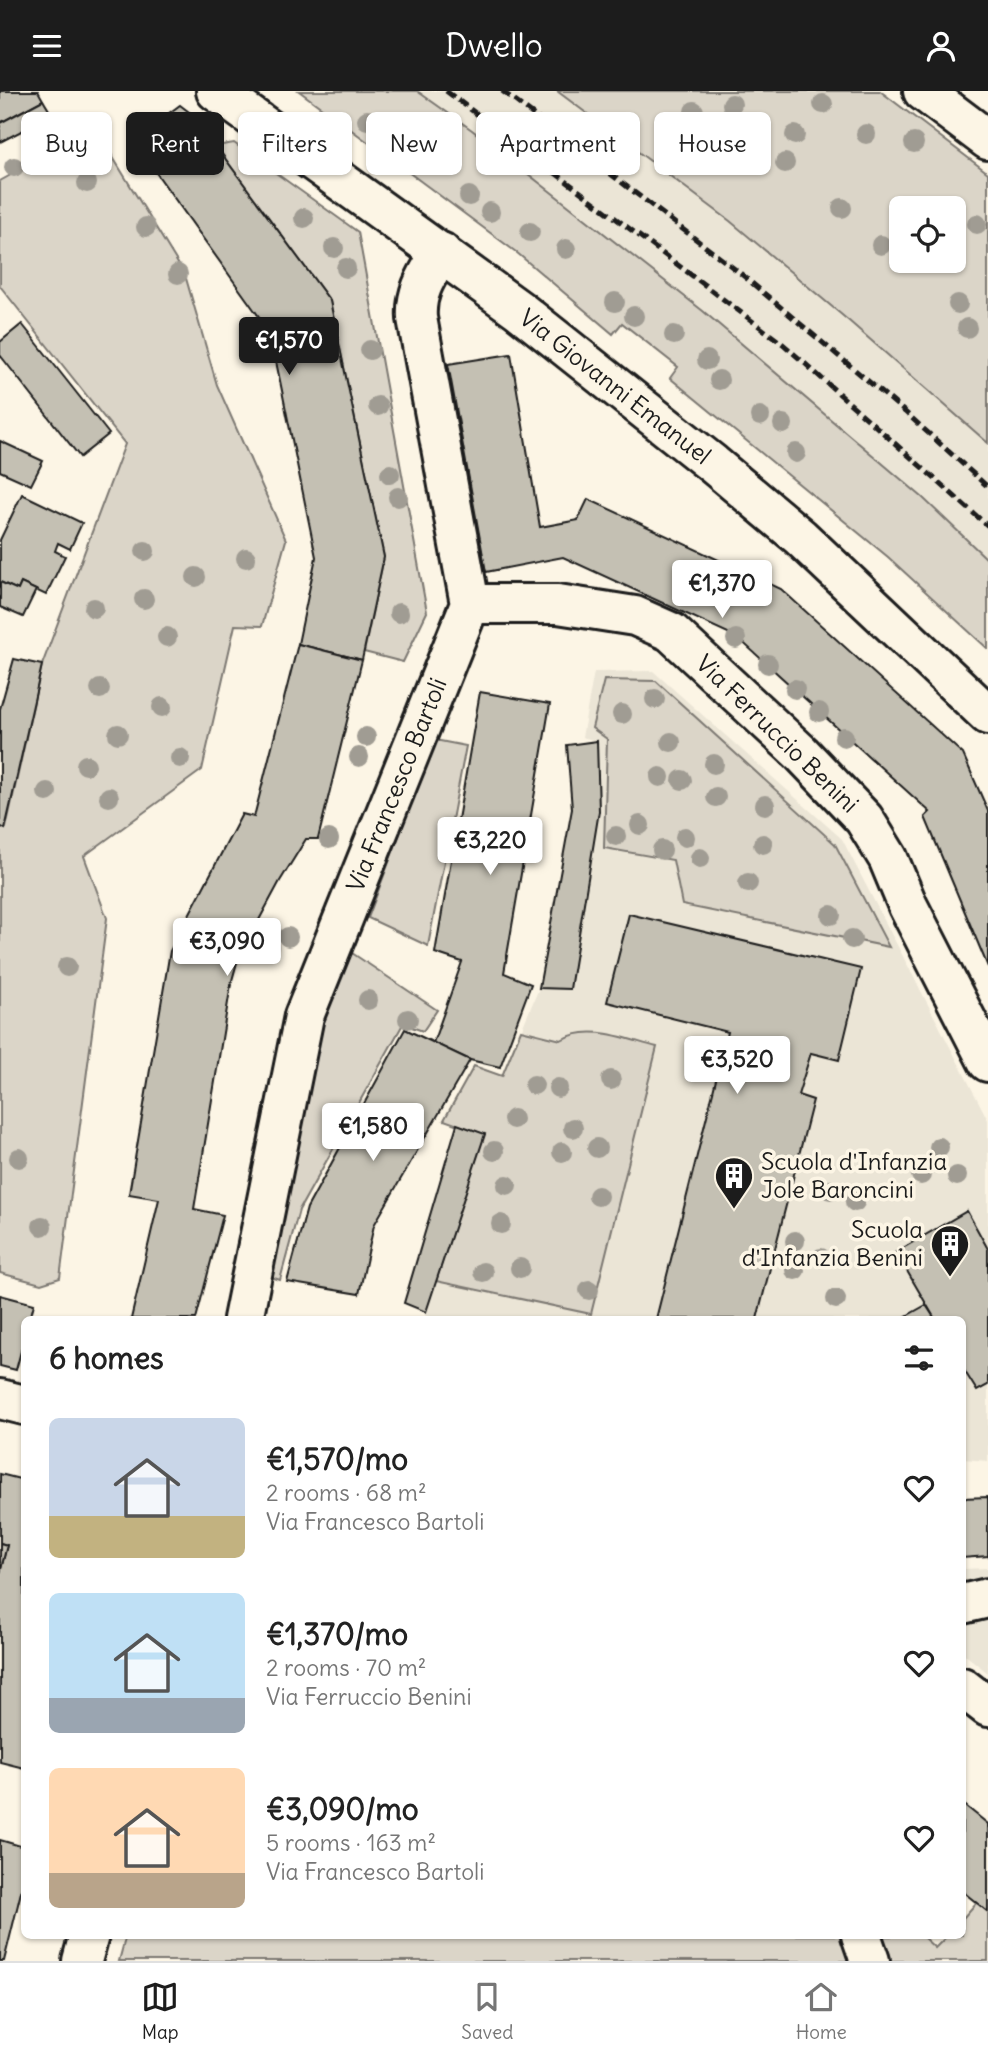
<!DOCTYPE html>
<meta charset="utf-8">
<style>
body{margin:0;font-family:Delius,sans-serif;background:#f6f6f6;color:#222;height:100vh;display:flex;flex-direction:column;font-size:26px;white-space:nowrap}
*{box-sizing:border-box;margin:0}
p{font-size:23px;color:#767676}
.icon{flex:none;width:38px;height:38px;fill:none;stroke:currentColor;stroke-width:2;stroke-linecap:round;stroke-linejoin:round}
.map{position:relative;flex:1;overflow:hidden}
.panel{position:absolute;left:21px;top:1225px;width:945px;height:623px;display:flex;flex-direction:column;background:#fff;border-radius:10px;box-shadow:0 2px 5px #0004}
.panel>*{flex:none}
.guide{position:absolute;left:21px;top:21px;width:947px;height:63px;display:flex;gap:14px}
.tools{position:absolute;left:889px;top:105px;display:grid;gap:14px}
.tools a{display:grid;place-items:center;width:77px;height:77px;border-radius:10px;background:#fff;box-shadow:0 2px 5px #0004;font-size:35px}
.price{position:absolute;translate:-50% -60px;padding:0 16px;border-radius:7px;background:#fff;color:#222;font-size:23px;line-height:46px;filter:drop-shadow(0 2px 4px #0008)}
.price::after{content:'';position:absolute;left:50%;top:42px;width:21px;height:16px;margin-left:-10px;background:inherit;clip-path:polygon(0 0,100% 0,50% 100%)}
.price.selected{background:#1c1c1c;color:#fff}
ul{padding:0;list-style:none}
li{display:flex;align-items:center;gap:21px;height:175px;padding:0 28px}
li span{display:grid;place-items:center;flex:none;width:196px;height:140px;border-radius:10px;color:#555}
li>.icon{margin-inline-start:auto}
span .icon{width:84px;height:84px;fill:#fffc;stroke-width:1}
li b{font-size:30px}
h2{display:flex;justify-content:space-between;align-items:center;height:84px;padding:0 28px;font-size:30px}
.tag{padding:0 24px;border-radius:10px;background:#fff;box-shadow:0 2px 5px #0004;font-size:24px;line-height:63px}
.tag.selected{background:#1c1c1c;color:#fff}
header{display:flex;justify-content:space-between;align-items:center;height:91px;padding:0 28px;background:#1c1c1c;color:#fff;font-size:32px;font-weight:600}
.tabs{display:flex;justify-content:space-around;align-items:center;height:98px;border-top:2px solid #e0e0e0;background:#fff;font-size:19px;color:#767676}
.tabs a{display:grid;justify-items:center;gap:4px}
.tabs .selected{color:#1c1c1c}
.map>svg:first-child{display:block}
</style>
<header><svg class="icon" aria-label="menu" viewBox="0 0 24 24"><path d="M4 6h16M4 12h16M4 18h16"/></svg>Dwello<svg class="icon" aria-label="person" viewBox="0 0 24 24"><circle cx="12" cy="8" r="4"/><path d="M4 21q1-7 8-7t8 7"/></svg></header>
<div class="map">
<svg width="988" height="1870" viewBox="0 0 988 1870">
<rect width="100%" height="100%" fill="#fcf5e5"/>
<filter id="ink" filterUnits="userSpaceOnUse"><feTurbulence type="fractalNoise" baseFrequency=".0143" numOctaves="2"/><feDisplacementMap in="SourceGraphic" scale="14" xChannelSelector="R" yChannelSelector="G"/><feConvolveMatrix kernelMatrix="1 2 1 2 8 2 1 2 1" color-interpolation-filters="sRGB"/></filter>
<g filter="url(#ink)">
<!-- built -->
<g fill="#ebe5d6">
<path d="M299 0H610L988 294V558L888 466 670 287 678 276 622 232 613 243 516 161Z"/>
<path d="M653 580 842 748 988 1029V1370L963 1368 962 1228H444L425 1225 484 1043 444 1029 474 975 502 985 539 897H570L599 720 597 650 582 646 594 581Z"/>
<path d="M988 1477V1582L963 1562 962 1478Z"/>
</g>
<!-- green -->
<g fill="#dbd5c8" stroke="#7c7872" stroke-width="2" fill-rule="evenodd">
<path d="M299 0H417L472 39 703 220 922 406 988 469V558L888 466 670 287 678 276 622 232 613 243 516 161Z"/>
<path d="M557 0H880L988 82V352L849 230 730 130ZM901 117H954V170H901Z"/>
<path d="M95 37 185 184 217 294 286 449 262 535 235 534 202 679 84 765 107 827 60 1187 41 1193 0 1182V735L6 737 42 574 125 353 0 195V90Z"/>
<path d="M234 52 358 141 427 521 403 571 364 561 384 466 330 210 216 55Z"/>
<path d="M604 589 656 590 835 753 889 856 682 814 673 769 604 757 607 648 592 637Z"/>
<path d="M435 649 466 655 428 855 368 827Z"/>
<path d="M352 862 437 919 423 940 403 933 299 1119 280 1189 265 1184 325 916Z"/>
<path d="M521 939 561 949C591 932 625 948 657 956L591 1223 436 1190 484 1043 444 1029 474 975 502 985Z"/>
<path d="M977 1811 988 1821V1870H877L870 1845H922L935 1857 947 1845 962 1844 963 1827Z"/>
<path d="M126 1844H844L853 1870H119Z"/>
</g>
<!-- building -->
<g fill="#c4c0b3" stroke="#1c1c1c" stroke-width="2">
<path d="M0 0H38L43 9 0 32Z"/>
<path d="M43 9 55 29 34 41 31 35 0 51V32Z"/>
<path d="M180 14 193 24 330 210 384 466 362 569 298 553 316 466 270 241 142 62 137 46Z"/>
<path d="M22 233 109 343 80 366 0 264V251Z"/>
<path d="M511 263 540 436 578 429 588 408 781 498 963 663 988 720V876L925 726 930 721 737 546 563 466 486 481 448 273Z"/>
<path d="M0 350 43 370 31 394 0 380Z"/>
<path d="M22 403 82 432 70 458 58 452 55 460 65 465 46 504 21 492 18 499 0 491V449Z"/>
<path d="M0 491 18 499 21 492 36 499 23 526 0 516Z"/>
<path d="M298 553 362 569 318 748H306L280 790 238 868 231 893 194 1118 223 1124 196 1228H131L159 1108 129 1103 170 860 242 723 254 726Z"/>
<path d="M14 568 42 574 5 738 0 735V618Z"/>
<path d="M480 601 550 613 504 882 531 893 500 976 470 969 433 952 462 871 435 862Z"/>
<path d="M597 650 599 720 570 898 539 897 572 718 567 654Z"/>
<path d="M629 823 861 878 839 969 811 962 798 1004 813 1009 757 1228H656L728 941 607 911Z"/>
<path d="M405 938 470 969 374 1134 359 1203 287 1191 307 1117Z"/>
<path d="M457 1033 485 1043 426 1221 404 1212Z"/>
<path d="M967 1120 988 1158V1294L977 1300 962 1276V1228H935L896 1161Z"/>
<path d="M0 1204 34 1213 30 1228H24V1249L16 1279 0 1275Z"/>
<path d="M926 1214 935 1228H901Z"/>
<path d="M0 1383 24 1389V1677L0 1671V1482L7 1454 0 1452Z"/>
<path d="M988 1406V1465L962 1467V1407Z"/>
<path d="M0 1452 7 1454 0 1482Z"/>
<path d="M962 1712 988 1733V1821L962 1800Z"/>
<path d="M0 1749 24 1756V1789L4 1870H0Z"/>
</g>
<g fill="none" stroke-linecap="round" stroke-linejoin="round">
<!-- minor casing -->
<g stroke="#1c1c1c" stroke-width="44">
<g id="minor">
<path d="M216 0 519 219 713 373 800 446 988 624"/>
<path d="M923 0 988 49"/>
<path d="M470 513H558L635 525 671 541 801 662 864 728 888 767 908 815 988 971"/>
<path d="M243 1228 304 925 470 513 417 227C415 200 428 183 441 161"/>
<path d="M962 1513 988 1507"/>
<path d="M861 1844 870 1870"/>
<path d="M82 1870 89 1844"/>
</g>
</g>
<!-- major casing -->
<g stroke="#1c1c1c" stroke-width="44">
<g id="major">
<path d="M0 1308 24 1314"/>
<path d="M962 1596 988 1616"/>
</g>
</g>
<!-- minor -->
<use href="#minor" stroke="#fcf5e5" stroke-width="38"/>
<!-- major -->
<use href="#major" stroke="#fcf5e5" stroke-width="38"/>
<!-- rail -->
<g stroke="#1c1c1c" stroke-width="5" stroke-dasharray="10 5" stroke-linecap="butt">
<path d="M446 0 783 253 988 435"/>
<path d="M502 0 740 182 905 321 988 396"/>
</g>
</g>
<!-- trees -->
<g fill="#a09c93">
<circle cx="732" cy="13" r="10"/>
<circle cx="823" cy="13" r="10"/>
<circle cx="694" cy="20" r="10"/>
<circle cx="367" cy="29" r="10"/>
<circle cx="724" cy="38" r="10"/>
<circle cx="866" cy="43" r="10"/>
<circle cx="795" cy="44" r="10"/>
<circle cx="431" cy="47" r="10"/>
<circle cx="914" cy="52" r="10"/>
<circle cx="401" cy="58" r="10"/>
<circle cx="785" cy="72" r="10"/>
<circle cx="14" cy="76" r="10"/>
<circle cx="87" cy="92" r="10"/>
<circle cx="469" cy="105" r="10"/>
<circle cx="842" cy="117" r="10"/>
<circle cx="490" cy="121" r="10"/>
<circle cx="304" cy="127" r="10"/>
<circle cx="977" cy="133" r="10"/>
<circle cx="146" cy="136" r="10"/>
<circle cx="530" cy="141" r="10"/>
<circle cx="881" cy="154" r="10"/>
<circle cx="334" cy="157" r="10"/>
<circle cx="566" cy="158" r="10"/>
<circle cx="346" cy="177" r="10"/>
<circle cx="178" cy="183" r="10"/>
<circle cx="615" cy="211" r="10"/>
<circle cx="958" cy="213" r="10"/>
<circle cx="634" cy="225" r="10"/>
<circle cx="967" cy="237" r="10"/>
<circle cx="674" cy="244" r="10"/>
<circle cx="370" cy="259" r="10"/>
<circle cx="707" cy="269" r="10"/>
<circle cx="719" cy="289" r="10"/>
<circle cx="378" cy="315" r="10"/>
<circle cx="760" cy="325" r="10"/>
<circle cx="783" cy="333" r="10"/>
<circle cx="796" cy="362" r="10"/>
<circle cx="390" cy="383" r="10"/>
<circle cx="398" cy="406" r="10"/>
<circle cx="145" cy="460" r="10"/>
<circle cx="246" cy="467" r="10"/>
<circle cx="196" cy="486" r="10"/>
<circle cx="144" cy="508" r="10"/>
<circle cx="94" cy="517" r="10"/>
<circle cx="399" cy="522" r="10"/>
<circle cx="167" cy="546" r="10"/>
<circle cx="736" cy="548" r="10"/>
<circle cx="768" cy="573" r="10"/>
<circle cx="100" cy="598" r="10"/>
<circle cx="795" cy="598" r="10"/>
<circle cx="655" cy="608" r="10"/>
<circle cx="162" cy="616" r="10"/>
<circle cx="819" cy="621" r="10"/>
<circle cx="622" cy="623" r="10"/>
<circle cx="118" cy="643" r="10"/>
<circle cx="366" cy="646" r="10"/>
<circle cx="844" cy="646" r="10"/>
<circle cx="671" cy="651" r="10"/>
<circle cx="359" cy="666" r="10"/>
<circle cx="180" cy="667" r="10"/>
<circle cx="714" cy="673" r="10"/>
<circle cx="86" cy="674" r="10"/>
<circle cx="660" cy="686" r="10"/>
<circle cx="682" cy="689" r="10"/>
<circle cx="47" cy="701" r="10"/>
<circle cx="109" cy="706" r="10"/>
<circle cx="716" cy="706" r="10"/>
<circle cx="765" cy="714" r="10"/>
<circle cx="640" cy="734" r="10"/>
<circle cx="616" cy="745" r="10"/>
<circle cx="685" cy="746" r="10"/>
<circle cx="329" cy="748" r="10"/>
<circle cx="763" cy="753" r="10"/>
<circle cx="662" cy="759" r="10"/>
<circle cx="700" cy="767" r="10"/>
<circle cx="748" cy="792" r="10"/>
<circle cx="831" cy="824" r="10"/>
<circle cx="288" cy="846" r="10"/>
<circle cx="852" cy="848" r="10"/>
<circle cx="269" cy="855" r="10"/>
<circle cx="67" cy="876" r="10"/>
<circle cx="368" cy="909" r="10"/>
<circle cx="408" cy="928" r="10"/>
<circle cx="611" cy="989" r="10"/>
<circle cx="534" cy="994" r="10"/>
<circle cx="558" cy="997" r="10"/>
<circle cx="513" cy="1028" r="10"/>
<circle cx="573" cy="1037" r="10"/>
<circle cx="939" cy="1056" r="10"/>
<circle cx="597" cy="1057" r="10"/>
<circle cx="494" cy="1060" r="10"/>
<circle cx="562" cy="1061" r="10"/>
<circle cx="19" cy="1067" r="10"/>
<circle cx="921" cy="1084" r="10"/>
<circle cx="957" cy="1085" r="10"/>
<circle cx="507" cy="1094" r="10"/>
<circle cx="830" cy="1099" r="10"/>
<circle cx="598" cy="1105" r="10"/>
<circle cx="855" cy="1111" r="10"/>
<circle cx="501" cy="1133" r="10"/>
<circle cx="42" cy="1135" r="10"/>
<circle cx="795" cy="1150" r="10"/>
<circle cx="821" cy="1167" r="10"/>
<circle cx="520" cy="1177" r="10"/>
<circle cx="795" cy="1179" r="10"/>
<circle cx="483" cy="1181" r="10"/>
<circle cx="589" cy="1199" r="10"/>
<circle cx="836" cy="1208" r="10"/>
</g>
</g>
<!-- icons -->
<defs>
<g id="building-pin" transform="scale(2.0125)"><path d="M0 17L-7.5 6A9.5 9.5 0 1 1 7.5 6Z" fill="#1c1c1c" stroke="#fcf5e5"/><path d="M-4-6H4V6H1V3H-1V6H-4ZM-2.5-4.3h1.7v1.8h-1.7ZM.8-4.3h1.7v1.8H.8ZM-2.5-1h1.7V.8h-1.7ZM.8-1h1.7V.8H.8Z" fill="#fff"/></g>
</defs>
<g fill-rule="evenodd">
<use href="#building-pin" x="734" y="1085"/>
<use href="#building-pin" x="950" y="1153"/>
</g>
<g text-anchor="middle" stroke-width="7" stroke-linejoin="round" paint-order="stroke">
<!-- street labels -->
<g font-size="24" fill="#1c1c1c" stroke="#fcf5e5">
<text transform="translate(615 296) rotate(38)" y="8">Via Giovanni Emanuel</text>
<text transform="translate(777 643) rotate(44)" y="8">Via Ferruccio Benini</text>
<text transform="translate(397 694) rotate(-68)" y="8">Via Francesco Bartoli</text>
</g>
<!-- poi labels -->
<g font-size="24" fill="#1c1c1c" stroke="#fcf5e5" text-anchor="start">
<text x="761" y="1079">Scuola d'Infanzia<tspan x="761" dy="28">Jole Baroncini</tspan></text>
<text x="923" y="1147" text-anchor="end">Scuola<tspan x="923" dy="28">d'Infanzia Benini</tspan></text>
</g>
</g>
</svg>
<div class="tools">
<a><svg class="icon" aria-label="locate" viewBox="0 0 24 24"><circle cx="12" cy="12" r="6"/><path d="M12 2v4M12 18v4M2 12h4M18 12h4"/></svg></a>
</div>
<b class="price selected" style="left:289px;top:286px">€1,570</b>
<b class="price" style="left:722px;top:529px">€1,370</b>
<b class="price" style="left:490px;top:786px">€3,220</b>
<b class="price" style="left:227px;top:887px">€3,090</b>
<b class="price" style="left:737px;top:1005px">€3,520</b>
<b class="price" style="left:373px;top:1072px">€1,580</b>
<div class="guide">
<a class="tag">Buy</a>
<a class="tag selected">Rent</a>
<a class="tag">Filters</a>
<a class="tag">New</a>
<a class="tag">Apartment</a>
<a class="tag">House</a>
</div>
<section class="panel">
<h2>6 homes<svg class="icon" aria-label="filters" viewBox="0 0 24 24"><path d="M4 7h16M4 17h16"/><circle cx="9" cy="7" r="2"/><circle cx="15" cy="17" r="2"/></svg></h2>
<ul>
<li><span style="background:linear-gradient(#c9d6e8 70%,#c2b280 0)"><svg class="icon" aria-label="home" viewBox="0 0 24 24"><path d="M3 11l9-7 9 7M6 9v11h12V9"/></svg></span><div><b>€1,570/mo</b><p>2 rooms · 68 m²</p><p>Via Francesco Bartoli</p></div><svg class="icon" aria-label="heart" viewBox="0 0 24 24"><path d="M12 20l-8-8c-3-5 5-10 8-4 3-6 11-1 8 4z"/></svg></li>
<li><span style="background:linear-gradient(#bfe0f5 75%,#9aa5b1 0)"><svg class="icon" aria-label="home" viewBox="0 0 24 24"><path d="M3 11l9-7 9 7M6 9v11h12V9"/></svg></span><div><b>€1,370/mo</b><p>2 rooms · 70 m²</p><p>Via Ferruccio Benini</p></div><svg class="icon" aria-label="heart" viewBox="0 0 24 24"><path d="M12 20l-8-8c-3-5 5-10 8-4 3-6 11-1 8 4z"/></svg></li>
<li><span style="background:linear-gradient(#ffd9b3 75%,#b9a48a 0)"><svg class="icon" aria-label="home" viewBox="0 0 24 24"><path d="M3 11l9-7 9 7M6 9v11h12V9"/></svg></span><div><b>€3,090/mo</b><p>5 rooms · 163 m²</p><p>Via Francesco Bartoli</p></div><svg class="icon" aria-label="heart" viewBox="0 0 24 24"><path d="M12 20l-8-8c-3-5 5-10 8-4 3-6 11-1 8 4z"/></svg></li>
</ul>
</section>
</div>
<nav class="tabs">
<a class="selected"><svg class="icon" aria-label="map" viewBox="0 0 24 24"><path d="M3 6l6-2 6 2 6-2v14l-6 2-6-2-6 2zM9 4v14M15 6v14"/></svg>Map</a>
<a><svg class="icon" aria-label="saved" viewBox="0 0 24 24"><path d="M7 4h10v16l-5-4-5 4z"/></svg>Saved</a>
<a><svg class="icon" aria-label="home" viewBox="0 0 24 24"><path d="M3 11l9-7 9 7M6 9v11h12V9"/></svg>Home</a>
</nav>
